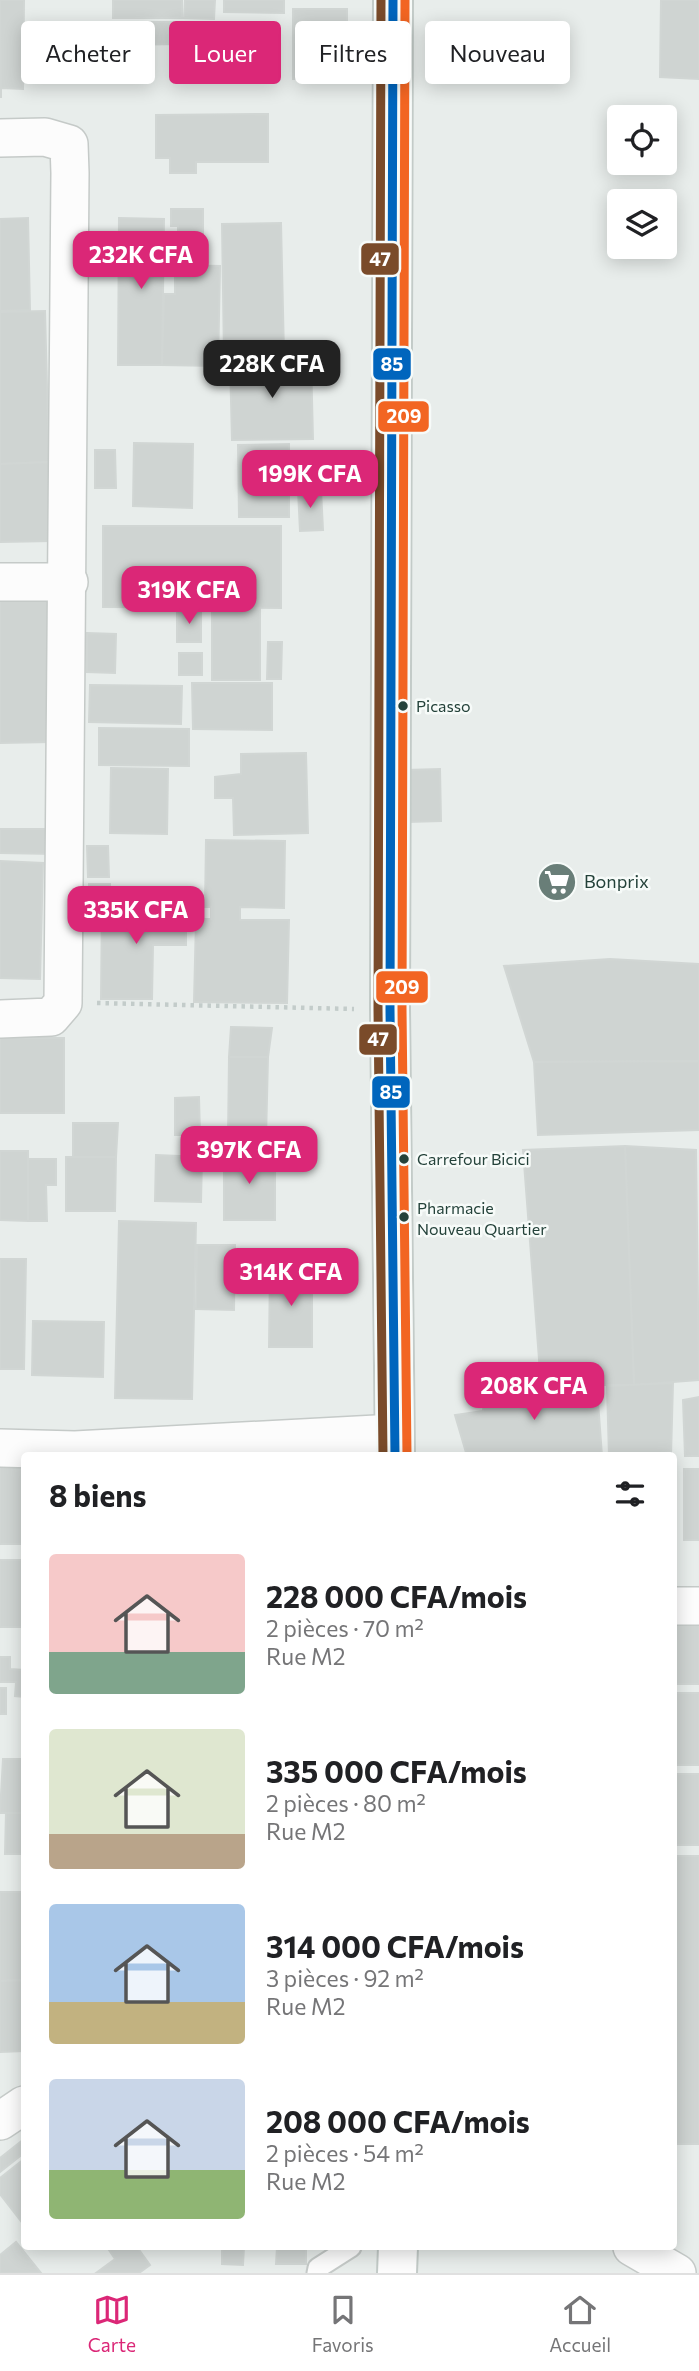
<!DOCTYPE html>
<html lang="fr">
<meta charset="utf-8">
<style>
body{margin:0;font-family:Commissioner,sans-serif;background:#f2f2f2;color:#202124;height:100vh;display:flex;flex-direction:column;font-size:26px;white-space:nowrap}
*{box-sizing:border-box;margin:0}
p{font-size:23px;color:#757577}
.icon{flex:none;width:38px;height:38px;fill:none;stroke:currentColor;stroke-width:2;stroke-linecap:round;stroke-linejoin:round}
.map{position:relative;flex:1;overflow:hidden}
.drawer{position:absolute;left:21px;top:1452px;width:656px;height:798px;display:flex;flex-direction:column;background:#fff;border-radius:7px;box-shadow:0 4px 18px #0003}
.drawer>*{flex:none}
.hud{position:absolute;left:21px;top:21px;width:658px;height:63px;display:flex;gap:14px}
.buttons{position:absolute;left:607px;top:105px;display:grid;gap:14px}
.buttons a{display:grid;place-items:center;width:70px;height:70px;border-radius:7px;background:#fff;box-shadow:0 4px 18px #0003;font-size:35px}
.price{position:absolute;translate:-50% -60px;padding:0 16px;border-radius:14px;background:#db2777;color:#fff;font-size:23px;line-height:46px;filter:drop-shadow(0 2px 4px #0008)}
.price::after{content:'';position:absolute;left:50%;top:42px;width:21px;height:16px;margin-left:-10px;background:inherit;clip-path:polygon(0 0,100% 0,50% 100%)}
.price.selected{background:#222;color:#fff}
ul{padding:0;list-style:none}
li{display:flex;align-items:center;gap:21px;height:175px;padding:0 28px}
li span{display:grid;place-items:center;flex:none;width:196px;height:140px;border-radius:7px;color:#555}
li>.icon{margin-inline-start:auto}
span .icon{width:84px;height:84px;fill:#fffc;stroke-width:1}
li b{font-size:30px}
h2{display:flex;justify-content:space-between;align-items:center;height:84px;padding:0 28px;font-size:30px}
.tag{padding:0 24px;border-radius:7px;background:#fff;box-shadow:0 4px 18px #0003;font-size:24px;line-height:63px}
.tag.selected{background:#db2777;color:#fff}
.tab-bar{display:flex;justify-content:space-around;align-items:center;height:98px;border-top:2px solid #e0e0e0;background:#fff;font-size:19px;color:#757577}
.tab-bar a{display:grid;justify-items:center;gap:4px}
.tab-bar .selected{color:#db2777}
.map>svg:first-child{display:block}
</style>
<div class="map">
<svg width="699" height="2273" viewBox="0 0 699 2273">
<rect width="100%" height="100%" fill="#e8edeb"/>
<!-- building -->
<g fill="#cfd4d2" stroke="#d1d6d4" stroke-width="2">
<path d="M0 0H24L23 89 1 88V98Z"/>
<rect x="113" y="0" width="69" height="18"/>
<path d="M185 0H215L214 19 184 18Z"/>
<path d="M224 0H284V13L224 12Z"/>
<path d="M661 0H699V79L660 77Z"/>
<rect x="293" y="9" width="54" height="70"/>
<path d="M114 22H182V44L115 45Z"/>
<path d="M268 114V162H196V173H170V158H156V115Z"/>
<path d="M171 209H203V238H178V226H171Z"/>
<path d="M28 218 30 310 0 311V219Z"/>
<path d="M119 218 164 219 162 365H118Z"/>
<path d="M281 223 284 355 224 356 222 224Z"/>
<path d="M175 265 220 266 218 366 162 365 164 294H175Z"/>
<path d="M45 311 49 462 0 464V312Z"/>
<path d="M311 359 313 439 232 440 230 361Z"/>
<path d="M134 443 193 444 192 508 133 506Z"/>
<path d="M289 444V517H239L238 445Z"/>
<path d="M95 450H115L116 488H95Z"/>
<path d="M49 462 51 541 0 542V464Z"/>
<path d="M317 463 318 482 301 483 300 464Z"/>
<path d="M298 490H321L323 530 300 531Z"/>
<path d="M103 526H281V608L103 607Z"/>
<path d="M0 599 51 600V742L0 743Z"/>
<rect x="177" y="609" width="24" height="33"/>
<rect x="212" y="609" width="48" height="71"/>
<path d="M87 633 116 634 115 673 87 672Z"/>
<path d="M268 642H282L281 679H267Z"/>
<rect x="179" y="653" width="23" height="22"/>
<path d="M192 683H272V730L193 729Z"/>
<path d="M90 685 182 686 181 724 89 722Z"/>
<path d="M99 728 189 729V766L99 765Z"/>
<path d="M306 753 308 833 234 835 233 798H215V777L241 774V754Z"/>
<path d="M111 768 168 769 167 834 110 833Z"/>
<path d="M440 769 441 821 408 822 406 770Z"/>
<path d="M0 829H54V854L0 853Z"/>
<path d="M206 840 285 841 284 908 240 907V920H289L287 1003 194 1002 196 919H211V907H205Z"/>
<path d="M87 846H108L109 877H88Z"/>
<path d="M0 861 43 863 40 979 0 978Z"/>
<path d="M89 884H110V900L89 901Z"/>
<path d="M102 904H186V945H153L152 999H101Z"/>
<path d="M610 959 699 964V1061L534 1062 504 966Z"/>
<path d="M231 1027 272 1028 268 1057H229Z"/>
<rect x="0" y="1038" width="64" height="75"/>
<path d="M229 1057H268L266 1139H228Z"/>
<path d="M699 1061V1130L538 1135 534 1062Z"/>
<path d="M199 1097 200 1135H175V1098Z"/>
<path d="M73 1123H118L116 1157H73Z"/>
<path d="M625 1146 696 1150 699 1380 634 1385Z"/>
<path d="M625 1146 634 1385H541L523 1150Z"/>
<path d="M0 1151H28V1221L0 1220Z"/>
<rect x="224" y="1152" width="51" height="68"/>
<path d="M156 1155 202 1157 201 1202 155 1201Z"/>
<path d="M66 1157H116L115 1211H66Z"/>
<path d="M28 1159H56V1185H46L47 1221H28Z"/>
<path d="M119 1221 196 1223 192 1399 115 1398Z"/>
<path d="M197 1245H235L234 1310 196 1309Z"/>
<path d="M0 1259H26L24 1369H0Z"/>
<path d="M270 1269H312V1347H269Z"/>
<path d="M33 1321 104 1322 103 1377 32 1375Z"/>
<path d="M486 1382 597 1388 602 1456H467L455 1415 483 1411Z"/>
<path d="M673 1383 671 1456H609L607 1386Z"/>
<path d="M699 1397V1456H685L683 1400Z"/>
<rect x="0" y="1463" width="24" height="81"/>
<rect x="684" y="1469" width="15" height="71"/>
<rect x="0" y="1560" width="24" height="67"/>
<rect x="674" y="1614" width="25" height="70"/>
<path d="M0 1657H10V1669L24 1670V1697L15 1696 16 1682H0Z"/>
<rect x="0" y="1688" width="6" height="26"/>
<rect x="674" y="1693" width="25" height="72"/>
<path d="M3 1759H24V1813H0Z"/>
<rect x="674" y="1774" width="25" height="71"/>
<path d="M6 1813H24V1854H5Z"/>
<rect x="674" y="1856" width="25" height="288"/>
<path d="M0 1892H24L23 1980 0 1981Z"/>
<path d="M23 1980 24 2051 0 2052V1981Z"/>
<path d="M24 2139V2153L0 2172V2158Z"/>
<path d="M24 2159V2225L0 2194V2178Z"/>
<path d="M16 2242 41 2273H0V2255Z"/>
<path d="M107 2247H137L150 2265 139 2273H96L115 2259Z"/>
<path d="M222 2247H244L243 2265 222 2264Z"/>
<path d="M277 2247H306V2264H276Z"/>
</g>
<g fill="none" stroke-linecap="round" stroke-linejoin="round">
<!-- service casing -->
<g stroke="#c5cac8" stroke-width="23">
<path id="service" d="M317 2273 318 2268 351 2247"/>
</g>
<!-- minor casing -->
<g stroke="#c5cac8" stroke-width="40">
<g id="minor">
<path d="M0 138 45 137 69 144 70 173 63 1003 51 1017 0 1019"/>
<path d="M0 582H69"/>
<path d="M0 1448 75 1450 395 1433"/>
<path d="M674 1606H699"/>
<path d="M0 2121 24 2105"/>
<path d="M632 2247 677 2273"/>
</g>
</g>
<!-- secondary casing -->
<g stroke="#c3cbc8" stroke-width="42">
<g id="secondary">
<path d="M393 0 390 1009 395 1456"/>
<path d="M397 2273 398 2247"/>
</g>
</g>
<!-- path -->
<path stroke="#c3ccca" stroke-width="4.5" stroke-dasharray="3.5 5" stroke-linecap="butt" d="M97 1003 354 1009"/>
<!-- service -->
<use href="#service" stroke="#fcfcfc" stroke-width="19"/>
<!-- minor -->
<use href="#minor" stroke="#fcfcfc" stroke-width="37"/>
<!-- secondary -->
<use href="#secondary" stroke="#fcfcfc" stroke-width="38"/>
<!-- bus-1 casing -->
<g stroke="#f7fbf9" stroke-width="14">
<path id="bus-1" d="M393 0 390 1009 395 1456"/>
</g>
<!-- bus-2 casing -->
<g stroke="#f7fbf9" stroke-width="14">
<path id="bus-2" d="M381 0 378 1009 383 1456"/>
</g>
<!-- bus-3 casing -->
<g stroke="#f7fbf9" stroke-width="14">
<path id="bus-3" d="M405 0 402 1009 407 1456"/>
</g>
<!-- bus-1 -->
<use href="#bus-1" stroke="#0065bd" stroke-width="9"/>
<!-- bus-2 -->
<use href="#bus-2" stroke="#7a4b2a" stroke-width="9"/>
<!-- bus-3 -->
<use href="#bus-3" stroke="#f26522" stroke-width="9"/>
</g>
<!-- icons -->
<defs>
<g id="supermarket-disc" transform="scale(2.0125)"><circle r="9.5" fill="#697e78" stroke="#f7fbf9"/><path d="M-6-5.5h2.5l.6 2H6L4.5 2H-2.5L-4.4-4H-6ZM-1.5 3.2a1.3 1.3 0 1 0 .1 0ZM3 3.2a1.3 1.3 0 1 0 .1 0Z" fill="#fff"/></g>
</defs>
<g fill-rule="evenodd">
<use href="#supermarket-disc" x="557" y="882"/>
</g>
<!-- markers -->
<g fill="#24423a" stroke="#f7fbf9" stroke-width="2.5">
<circle cx="403" cy="706" r="6"/>
<circle cx="404" cy="1159" r="6"/>
<circle cx="404" cy="1217" r="6"/>
</g>
<g text-anchor="middle" stroke-width="5" stroke-linejoin="round" paint-order="stroke">
<!-- bus labels -->
<g font-size="16" fill="#24423a" stroke="#f7fbf9" text-anchor="start">
<text x="416" y="712">Picasso</text>
<text x="417" y="1165">Carrefour Bicici</text>
<text x="417" y="1214">Pharmacie<tspan x="417" dy="21">Nouveau Quartier</tspan></text>
</g>
<!-- poi labels -->
<g font-size="18" fill="#24423a" stroke="#f7fbf9" text-anchor="start">
<text x="584" y="888">Bonprix</text>
</g>
</g>
<g stroke="#f7fbf9" stroke-width="2.5">
<rect x="360" y="242" width="40" height="34" rx="7" fill="#7a4b2a"/>
<rect x="372" y="347" width="40" height="34" rx="7" fill="#0065bd"/>
<rect x="377" y="400" width="53" height="33" rx="7" fill="#f26522"/>
<rect x="375" y="970" width="54" height="34" rx="7" fill="#f26522"/>
<rect x="358" y="1023" width="40" height="33" rx="7" fill="#7a4b2a"/>
<rect x="371" y="1075" width="40" height="34" rx="7" fill="#0065bd"/>
</g>
<g font-size="19" text-anchor="middle" font-weight="bold" fill="#fff">
<text x="380" y="266">47</text>
<text x="392" y="371">85</text>
<text x="404" y="423">209</text>
<text x="402" y="994">209</text>
<text x="378" y="1046">47</text>
<text x="391" y="1099">85</text>
</g>
</svg>
<div class="buttons">
<a><svg class="icon" aria-label="locate" viewBox="0 0 24 24"><circle cx="12" cy="12" r="6"/><path d="M12 2v4M12 18v4M2 12h4M18 12h4"/></svg></a>
<a><svg class="icon" aria-label="layers" viewBox="0 0 24 24"><path d="M12 4l9 5-9 5-9-5zM3 14l9 5 9-5"/></svg></a>
</div>
<b class="price" style="left:141px;top:291px">232K CFA</b>
<b class="price selected" style="left:272px;top:400px">228K CFA</b>
<b class="price" style="left:310px;top:510px">199K CFA</b>
<b class="price" style="left:189px;top:626px">319K CFA</b>
<b class="price" style="left:136px;top:946px">335K CFA</b>
<b class="price" style="left:249px;top:1186px">397K CFA</b>
<b class="price" style="left:291px;top:1308px">314K CFA</b>
<b class="price" style="left:534px;top:1422px">208K CFA</b>
<div class="hud">
<a class="tag">Acheter</a>
<a class="tag selected">Louer</a>
<a class="tag">Filtres</a>
<a class="tag">Nouveau</a>
</div>
<section class="drawer">
<h2>8 biens<svg class="icon" aria-label="filters" viewBox="0 0 24 24"><path d="M4 7h16M4 17h16"/><circle cx="9" cy="7" r="2"/><circle cx="15" cy="17" r="2"/></svg></h2>
<ul>
<li><span style="background:linear-gradient(#f6c9c9 70%,#7fa58c 0)"><svg class="icon" aria-label="home" viewBox="0 0 24 24"><path d="M3 11l9-7 9 7M6 9v11h12V9"/></svg></span><div><b>228 000 CFA/mois</b><p>2 pièces · 70 m²</p><p>Rue M2</p></div></li>
<li><span style="background:linear-gradient(#dfe7d0 75%,#b9a48a 0)"><svg class="icon" aria-label="home" viewBox="0 0 24 24"><path d="M3 11l9-7 9 7M6 9v11h12V9"/></svg></span><div><b>335 000 CFA/mois</b><p>2 pièces · 80 m²</p><p>Rue M2</p></div></li>
<li><span style="background:linear-gradient(#a9c7e8 70%,#c2b280 0)"><svg class="icon" aria-label="home" viewBox="0 0 24 24"><path d="M3 11l9-7 9 7M6 9v11h12V9"/></svg></span><div><b>314 000 CFA/mois</b><p>3 pièces · 92 m²</p><p>Rue M2</p></div></li>
<li><span style="background:linear-gradient(#c9d6e8 65%,#8fb573 0)"><svg class="icon" aria-label="home" viewBox="0 0 24 24"><path d="M3 11l9-7 9 7M6 9v11h12V9"/></svg></span><div><b>208 000 CFA/mois</b><p>2 pièces · 54 m²</p><p>Rue M2</p></div></li>
</ul>
</section>
</div>
<nav class="tab-bar">
<a class="selected"><svg class="icon" aria-label="map" viewBox="0 0 24 24"><path d="M3 6l6-2 6 2 6-2v14l-6 2-6-2-6 2zM9 4v14M15 6v14"/></svg>Carte</a>
<a><svg class="icon" aria-label="saved" viewBox="0 0 24 24"><path d="M7 4h10v16l-5-4-5 4z"/></svg>Favoris</a>
<a><svg class="icon" aria-label="home" viewBox="0 0 24 24"><path d="M3 11l9-7 9 7M6 9v11h12V9"/></svg>Accueil</a>
</nav>
